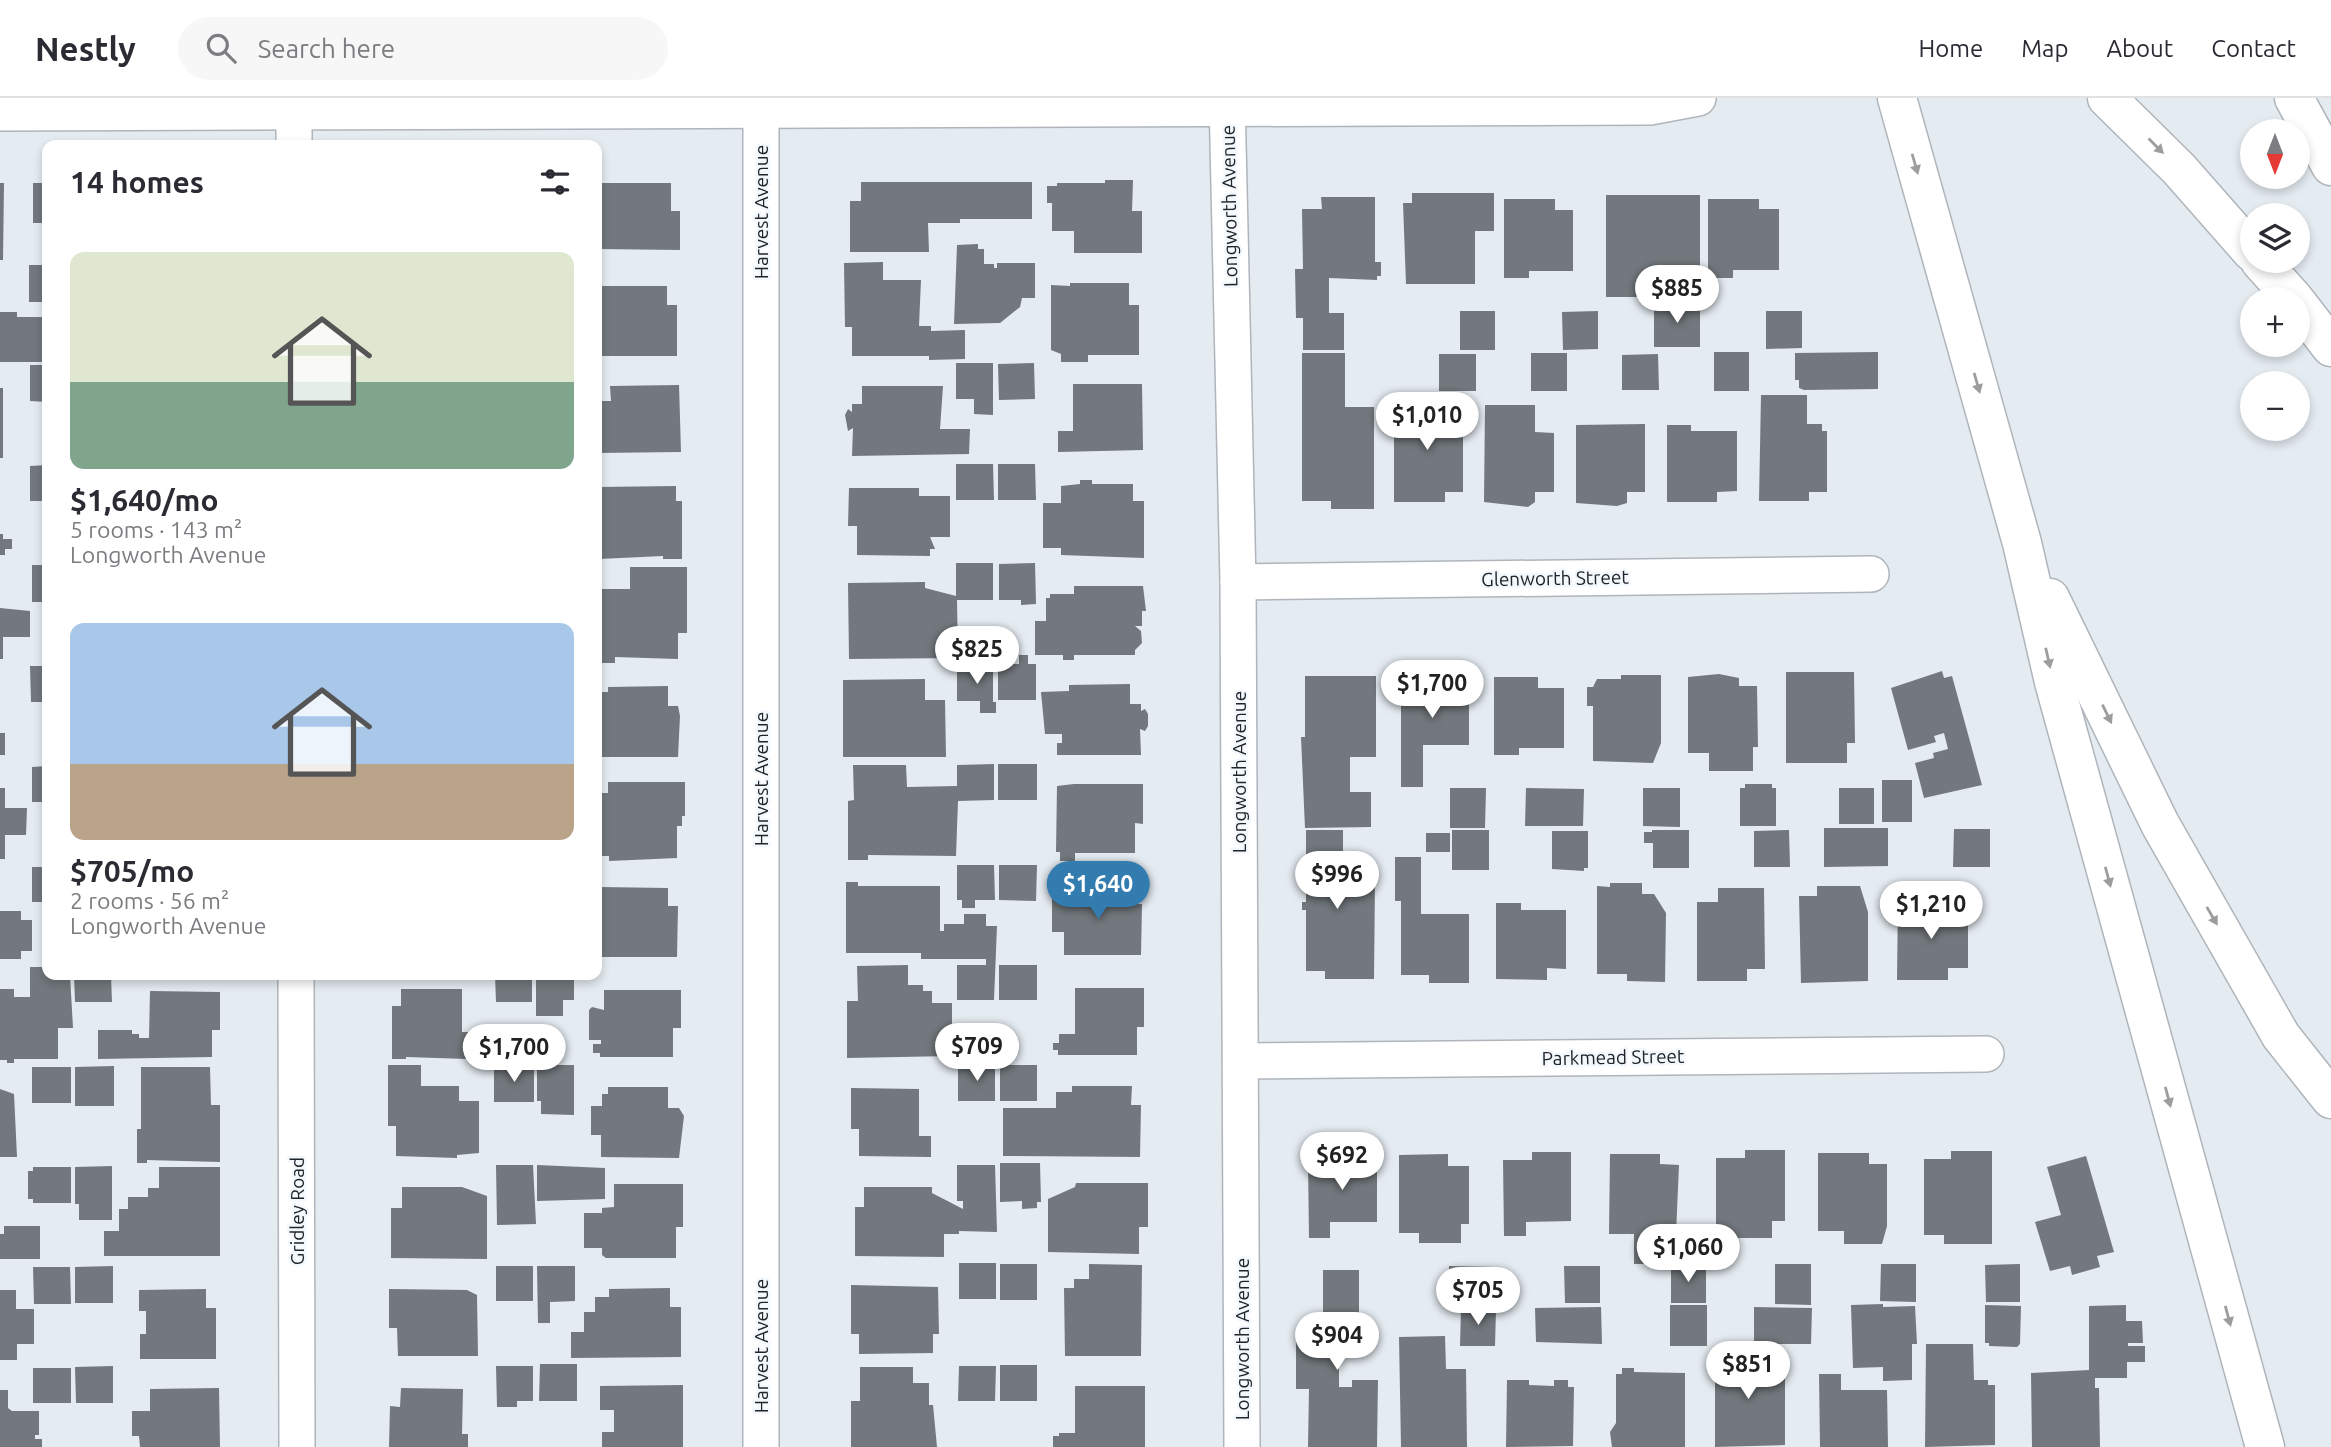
<!DOCTYPE html>
<meta charset="utf-8">
<style>
body{margin:0;font-family:Ubuntu,sans-serif;background:#f7f7f7;color:#2b2b33;height:100vh;display:flex;flex-direction:column;font-size:26px;white-space:nowrap}
*{box-sizing:border-box;margin:0}
p{font-size:23px;color:#7c7c81}
.icon{flex:none;width:38px;height:38px;fill:none;stroke:currentColor;stroke-width:2;stroke-linecap:round;stroke-linejoin:round}
.map{position:relative;flex:1;overflow:hidden}
.sheet{position:absolute;left:42px;top:42px;width:560px;height:840px;display:flex;flex-direction:column;background:#fff;border-radius:14px;box-shadow:0 4px 10px #0003}
.sheet>*{flex:none}
.needle{width:46px;rotate:180deg}
.fabs{position:absolute;left:2240px;top:21px;display:grid;gap:14px}
.fabs a{display:grid;place-items:center;width:70px;height:70px;border-radius:50%;background:#fff;box-shadow:0 4px 10px #0003;font-size:35px}
.price{position:absolute;translate:-50% -60px;padding:0 16px;border-radius:24px;background:#fff;color:#222;font-size:23px;line-height:46px;filter:drop-shadow(0 2px 4px #0008)}
.price::after{content:'';position:absolute;left:50%;top:42px;width:21px;height:16px;margin-left:-10px;background:inherit;clip-path:polygon(0 0,100% 0,50% 100%)}
.price.active{background:#337cb0;color:#fff}
ul{padding:0;list-style:none}
li{display:grid;align-content:center;gap:14px;height:371px;padding:0 28px}
li span{display:grid;place-items:center;height:217px;border-radius:14px;color:#555}
li>.icon{margin-inline-start:auto}
span .icon{width:126px;height:126px;fill:#fffc;stroke-width:1}
li b{font-size:30px}
h2{display:flex;justify-content:space-between;align-items:center;height:84px;padding:0 28px;font-size:30px}
header{display:flex;align-items:center;gap:42px;box-sizing:border-box;height:98px;padding:0 35px;background:#fff;border-bottom:2px solid #e1e1e2}
header strong{font-size:33px}
nav{display:flex;gap:38px;margin-inline-start:auto;font-size:24px}
.search{width:490px;height:63px;background:#f7f7f7;display:flex;align-items:center;gap:18px;box-sizing:border-box;padding:0 24px;border-radius:38px;color:#7c7c81;font-size:26px}
.map>svg:first-child{display:block}
</style>
<header>
<strong>Nestly</strong>
<div class="search"><svg class="icon" aria-label="search" viewBox="0 0 24 24"><circle cx="10" cy="10" r="6"/><path d="M15 15l6 6"/></svg>Search here</div>
<nav><a>Home</a><a>Map</a><a>About</a><a>Contact</a></nav>
</header>
<div class="map">
<svg width="2331" height="1349" viewBox="0 0 2331 1349">
<rect width="100%" height="100%" fill="#e4ebf1"/>
<!-- building -->
<g fill="#72787d">
<path d="M1105 82H1133L1132 113H1142V155H1074V133H1052V105H1047V88H1057V85H1105Z"/>
<path d="M861 84H1032V121H960V125H928L929 154H850V103H861Z"/>
<path d="M0 85H4L3 162H0Z"/>
<rect x="33" y="85" width="14" height="40"/>
<path d="M598 85H671V113H680V152L597 151Z"/>
<path d="M1412 95H1494V133H1475V186H1406L1403 105H1412Z"/>
<path d="M1606 97H1700V171H1680L1671 185H1651V199H1606Z"/>
<path d="M1321 99H1375V164H1381V178H1377V182L1329 180V215H1344V252H1303V220H1296L1295 171H1303L1302 111H1322Z"/>
<path d="M1504 101H1555V112H1573V173H1529V180H1504Z"/>
<path d="M1708 101H1759V111H1779V172H1733V180H1708Z"/>
<path d="M978 146V151H984V166H994V170H997V165H1035V200H1022L1020 209 1000 225 954 226 957 147Z"/>
<path d="M883 164V182H921L919 228H931V233L965 232V261L929 262V258H852V229H845L844 165Z"/>
<rect x="29" y="167" width="18" height="37"/>
<path d="M1070 185H1129V207H1139V257H1088V264H1061V256L1051 252V187L1070 188Z"/>
<path d="M597 188H667V207H677V258H597Z"/>
<rect x="1654" y="205" width="46" height="44"/>
<rect x="1460" y="213" width="35" height="39"/>
<path d="M1598 213V251L1563 252 1562 214Z"/>
<path d="M1766 213H1802V250L1766 251Z"/>
<path d="M0 214H17V219H47V264H0Z"/>
<rect x="1714" y="254" width="35" height="39"/>
<path d="M1878 254V291L1804 292 1799 290V282H1795V255Z"/>
<path d="M1302 255H1345V309H1374V411H1331V403H1302Z"/>
<rect x="1531" y="255" width="36" height="38"/>
<rect x="1439" y="256" width="37" height="37"/>
<path d="M1658 256 1659 292H1622V257Z"/>
<path d="M956 265H993V317L974 316V301H956Z"/>
<path d="M1034 265 1035 301 999 302 998 266Z"/>
<path d="M30 267H47V304L30 303Z"/>
<path d="M1073 286H1142L1143 352 1058 354V333H1073Z"/>
<path d="M679 287 681 354 597 355V303H611L610 288Z"/>
<path d="M862 288H943L940 331H970L969 356 852 358 853 330 848 333 845 317 848 311 852 314V306H862Z"/>
<rect x="0" y="290" width="3" height="70"/>
<path d="M1761 297H1807V326H1822V333H1827V394H1809V403H1759Z"/>
<path d="M1418 303H1447L1458 323H1463V394H1445V404H1394V306H1418Z"/>
<path d="M1485 307H1535V334L1554 335V394H1535V404L1528 409 1484 404Z"/>
<path d="M1645 326V394H1627V405L1617 408 1576 405V327Z"/>
<path d="M1667 327H1691V333H1737V393L1717 394V404H1667Z"/>
<path d="M956 366H993L994 402H956Z"/>
<path d="M998 366H1035L1036 402H998Z"/>
<path d="M47 367V403H30V368Z"/>
<path d="M1080 382H1092V386H1133V403H1144V460L1061 457V450H1043V405H1061V388L1080 386Z"/>
<path d="M676 388V403H682V461H663V458L599 461 597 389Z"/>
<path d="M849 390H919V398H950V439H930L935 451H930V458L857 457V428H848Z"/>
<path d="M0 436H3V441H12V451H5V457H0Z"/>
<path d="M956 465H993V502H957L958 560 849 561 848 485 925 484V490L956 498Z"/>
<path d="M1035 465 1036 506 1021 507V502H999V466Z"/>
<rect x="32" y="467" width="15" height="37"/>
<path d="M630 469H687V535H678V561L615 559V565H600V558H597V491H630Z"/>
<path d="M1074 488H1143L1146 513H1142V528H1135L1141 533 1142 545 1135 552V557H1074V562H1063V557H1035V523H1046V500H1050V496H1074Z"/>
<path d="M0 510 30 513V539H3V561H0Z"/>
<path d="M1019 557H1028V566H1036V602H998V566H1019Z"/>
<path d="M957 567H993V604H996V615H980V603H957Z"/>
<path d="M30 568H47V604H31Z"/>
<path d="M1942 573 1944 580 1952 578 1982 687 1924 700 1915 665 1934 660 1933 655 1948 651 1944 635 1934 638 1936 644 1908 652 1891 590Z"/>
<path d="M1786 574H1854L1855 645H1847V665H1786Z"/>
<path d="M1430 576H1469V647H1423V689H1401V584H1430Z"/>
<path d="M1719 576 1739 580V588H1757L1758 649H1753V673H1709V655H1688V579Z"/>
<path d="M1621 577H1661V645L1653 665 1593 663V608H1587V589H1593L1597 581H1621Z"/>
<path d="M1305 578H1376V659H1350V694H1371V729L1305 730 1301 639H1305Z"/>
<path d="M1494 579H1538V590H1564V650H1519V657H1494Z"/>
<path d="M925 581V602H945L946 659H843V582Z"/>
<path d="M1130 586V606H1141V613L1145 611 1148 616V628L1145 633 1140 631 1141 657H1057V645H1062V636H1045L1041 594 1069 593V587Z"/>
<path d="M668 588V608H678L680 618 678 659H600L599 594H608V589Z"/>
<rect x="0" y="635" width="5" height="22"/>
<path d="M994 666V702L958 703 956 758 868 757V762H848V703L854 702 853 667H906L907 689 957 688V667Z"/>
<rect x="998" y="666" width="39" height="36"/>
<path d="M47 668V704H32V669Z"/>
<rect x="1882" y="682" width="30" height="42"/>
<path d="M608 684H685V718H682V728H677V760L609 763V758H597V695H608Z"/>
<path d="M1074 686H1143V726L1135 725V755H1075V763H1060V754H1056L1057 688Z"/>
<path d="M1745 686H1772V690H1776V728H1740V690H1745Z"/>
<path d="M0 690H5V710H27L26 737H5V761H0Z"/>
<path d="M1450 690H1486L1485 730H1450Z"/>
<path d="M1526 690 1584 691 1583 728H1525Z"/>
<path d="M1643 690H1680V729L1643 728Z"/>
<rect x="1839" y="690" width="35" height="36"/>
<path d="M1824 730H1888V768L1824 769Z"/>
<path d="M1954 731H1990V769H1953Z"/>
<path d="M1306 732H1343V761H1350V781H1375L1374 881H1325V873H1306V812H1302V804H1306Z"/>
<rect x="1452" y="732" width="37" height="40"/>
<path d="M1652 732H1689V770H1653V745H1644V734H1652Z"/>
<path d="M1789 732 1790 769H1754V733Z"/>
<path d="M1552 733H1588V770H1584V773L1552 771Z"/>
<rect x="1426" y="735" width="24" height="19"/>
<path d="M1395 759H1421V816H1469V885H1429V877H1401V803H1395Z"/>
<path d="M957 767H994L995 802H975V810H962V802H957Z"/>
<path d="M999 767H1037L1036 803 999 802Z"/>
<rect x="32" y="769" width="15" height="35"/>
<path d="M846 784H858V788H940V833H944V826H964V816H986V828H997L994 902H957V867H986V861H921V855H846Z"/>
<path d="M1610 785H1642V796H1654L1666 815 1665 884 1627 883V876H1597V788L1610 789Z"/>
<path d="M1070 788H1130V806H1142L1141 857H1064V834H1052V795H1069Z"/>
<path d="M1817 788H1860L1868 814V883L1801 885 1799 798H1817Z"/>
<path d="M600 789 668 790V808H678L677 859H602Z"/>
<path d="M1718 790H1764L1765 871H1747V883H1697V804H1718Z"/>
<path d="M1898 802H1923V809H1968V870H1948V882H1897Z"/>
<path d="M1496 805H1521V812H1566V871L1547 870V882L1496 881Z"/>
<path d="M0 813H21V822H32V853H21V861H0Z"/>
<path d="M908 867V887H923V893H932V905H952V958L847 960V903H858L857 868Z"/>
<rect x="999" y="867" width="38" height="35"/>
<path d="M30 869H47V877H70L73 930H58V961H14V965H7V962H0V891H14V899H30Z"/>
<path d="M74 877H111L112 904H75Z"/>
<path d="M495 877H532V904H496Z"/>
<path d="M536 877H574V902H563V918H536Z"/>
<path d="M1075 890H1144V929H1137V957H1058V952H1053V945H1059V936H1075Z"/>
<path d="M401 891H462V934H468L467 961 406 959V961H392V908H401Z"/>
<path d="M604 892H681V930H673V959H600V955H593V946H601V942H589V912L592 909 604 912Z"/>
<path d="M150 893 220 894V932H212V959L98 961V932H132V936H139V940H149Z"/>
<path d="M388 967H421V988H459V1003H479V1055L457 1057V1060L396 1058V1028H388Z"/>
<rect x="494" y="967" width="40" height="37"/>
<path d="M537 967H574V1017L541 1016V1003H537Z"/>
<rect x="958" y="967" width="37" height="36"/>
<rect x="1000" y="967" width="37" height="36"/>
<path d="M114 968V1008H75V969Z"/>
<rect x="32" y="969" width="39" height="36"/>
<path d="M141 969H210L211 1007H220V1064L147 1062V1065H137V1031H141Z"/>
<path d="M1072 988H1132L1131 1007H1141L1140 1059 1003 1058V1010H1056V994H1072Z"/>
<path d="M608 989H668V1010H679L684 1018 679 1060 601 1059V1037H591V1008H602V996H608Z"/>
<path d="M851 990 919 991V1038H931V1059L859 1058V1031H851Z"/>
<path d="M0 991 14 996 17 1059H0Z"/>
<path d="M1745 1052H1785V1123H1772V1140H1716V1060H1745Z"/>
<path d="M1951 1053H1992V1146H1944V1137H1924V1061H1951Z"/>
<path d="M1532 1054H1571V1123L1526 1124V1138H1504L1503 1062H1532Z"/>
<path d="M1336 1055H1377V1124H1330V1140H1309L1308 1063H1336Z"/>
<path d="M1818 1055H1869V1066H1887V1128L1882 1146H1844V1133H1818Z"/>
<path d="M1448 1056V1068H1469V1126H1461V1145H1419V1135H1399V1057Z"/>
<path d="M1610 1056H1660V1066L1679 1067 1676 1136H1658V1166H1634V1136H1609Z"/>
<path d="M2086 1058 2114 1154 2097 1158 2100 1169 2072 1177 2070 1168 2050 1173 2035 1124 2061 1117 2047 1069Z"/>
<path d="M1000 1065H1040L1041 1104H1037V1110L1022 1111V1103L1000 1104Z"/>
<path d="M496 1067H533L536 1126 497 1127Z"/>
<path d="M537 1067 605 1070V1101L537 1103Z"/>
<path d="M957 1067H995L997 1134 959 1133V1136H944V1159L855 1158V1109H864V1089H932V1095L963 1111V1103H957Z"/>
<path d="M112 1068V1122H79V1106H75V1069Z"/>
<path d="M33 1069H71V1105H33V1101H28V1073H33Z"/>
<path d="M159 1069H220V1158H104V1133H119V1111H128V1099H148V1090H159Z"/>
<path d="M1076 1085H1148V1129H1139V1156L1048 1154V1101L1075 1089Z"/>
<path d="M614 1086H683V1129H676V1160H606L602 1157V1150H584V1115H602V1110L614 1109Z"/>
<path d="M402 1089H462L487 1098V1161L391 1160V1110H402Z"/>
<path d="M4 1128H40V1161H0V1136H4Z"/>
<rect x="959" y="1165" width="37" height="36"/>
<rect x="1000" y="1166" width="37" height="36"/>
<path d="M1089 1166 1142 1167 1141 1258H1065L1064 1190H1074V1181H1089Z"/>
<path d="M1775 1166H1811V1207L1775 1206Z"/>
<path d="M1881 1166H1916V1204L1880 1203Z"/>
<path d="M2020 1166V1204H1986L1985 1167Z"/>
<rect x="1671" y="1167" width="35" height="38"/>
<path d="M113 1168V1205H75V1169Z"/>
<rect x="496" y="1168" width="37" height="35"/>
<path d="M537 1168H575V1203L550 1204V1225H538Z"/>
<path d="M1449 1168 1495 1169 1494 1207 1448 1206Z"/>
<path d="M1564 1168H1600V1205H1565Z"/>
<path d="M33 1169H70L71 1206H34Z"/>
<path d="M1323 1172H1359V1246H1339V1289H1352V1282H1378L1377 1349H1308L1309 1291H1296V1244H1323Z"/>
<path d="M851 1187 938 1189 939 1236H933V1255L859 1256V1236H851Z"/>
<path d="M670 1190V1209H681V1259L571 1260V1234H584V1214H595V1199H609V1191Z"/>
<path d="M206 1191V1210H216V1261H140V1236H146V1213H139V1192Z"/>
<path d="M389 1191 467 1192 477 1197 478 1258H398L397 1230H389Z"/>
<path d="M0 1192H16V1211H34V1246H17V1262H0Z"/>
<path d="M1883 1206V1209L1915 1208 1917 1246H1912V1282L1883 1283V1269L1853 1270 1851 1207Z"/>
<rect x="1670" y="1207" width="37" height="41"/>
<path d="M1985 1207 2021 1208 2020 1246 2017 1249 1989 1248V1245H1985Z"/>
<path d="M2126 1207V1223H2142L2143 1245H2128V1248H2145V1264H2127V1280H2095V1290H2099L2100 1349H2032L2031 1275 2089 1272V1208Z"/>
<path d="M1601 1209 1602 1246 1536 1244 1535 1210Z"/>
<path d="M1754 1209 1812 1210 1811 1246H1754Z"/>
<path d="M1461 1210 1496 1211 1495 1248H1460Z"/>
<path d="M1445 1238 1446 1271H1466L1467 1349H1401L1399 1239Z"/>
<path d="M1926 1246H1973L1974 1282H1988V1287H1995V1347L1925 1349Z"/>
<path d="M1715 1255H1766V1270H1781V1280H1785V1347L1715 1349Z"/>
<path d="M540 1266H577V1303H539Z"/>
<rect x="1000" y="1267" width="37" height="36"/>
<path d="M113 1268V1305H76L75 1269Z"/>
<path d="M496 1268H533V1303H517V1309H497Z"/>
<path d="M959 1268H996L995 1303H958Z"/>
<path d="M860 1269H913V1285H929V1307H933L937 1349H851V1303H860Z"/>
<rect x="33" y="1270" width="38" height="35"/>
<path d="M1622 1270H1634V1274L1685 1275V1349H1612L1610 1334 1616 1325V1276H1622Z"/>
<path d="M1819 1276H1841V1292H1887L1888 1349H1820Z"/>
<path d="M1507 1282H1529V1287L1554 1288V1282H1568V1289H1574L1573 1348 1506 1349Z"/>
<path d="M683 1287V1349H602V1334H614V1312H600V1288Z"/>
<path d="M1075 1288H1145V1349H1053V1338H1059V1335H1075Z"/>
<path d="M219 1290 220 1349H140L139 1338H132V1313H150V1291Z"/>
<path d="M401 1290 463 1291 462 1336H468V1349H389L390 1308 400 1309Z"/>
<path d="M0 1292H8V1310L12 1313H39V1337H35V1341H42V1349H0Z"/>
</g>
<g fill="none" stroke-linecap="round" stroke-linejoin="round">
<!-- minor casing -->
<g stroke="#afb5bb" stroke-width="38">
<g id="minor">
<path d="M1227 0 1238 484 1242 1349"/>
<path d="M761 13V1349"/>
<path d="M294 14V47"/>
<path d="M0 15 1650 9 1698 0"/>
<path d="M1238 484 1871 476"/>
<path d="M296 877 297 1349"/>
<path d="M1241 963 1986 956"/>
</g>
</g>
<!-- motorway casing -->
<g stroke="#afb5bb" stroke-width="41">
<g id="motorway">
<path d="M1897 0 2022 445 2054 584 2265 1349"/>
<path d="M2107 0 2179 71 2252 154"/>
<path d="M2294 0 2331 68"/>
<path d="M2260 163 2294 201"/>
<path d="M2298 206 2331 249"/>
<path d="M2050 500 2160 726 2281 938 2331 1001"/>
</g>
</g>
<!-- minor -->
<use href="#minor" stroke="#fff" stroke-width="35"/>
<!-- motorway -->
<use href="#motorway" stroke="#fff" stroke-width="38"/>
</g>
<!-- one-way arrows -->
<defs><path id="oneway-solid" d="M-6-.8H1V-3.2L6.5 0L1 3.2V.8H-6Z" transform="scale(1.75)"/></defs>
<g fill="#9c9d9e">
<use href="#oneway-solid" transform="translate(2156 48) rotate(45)"/>
<use href="#oneway-solid" transform="translate(1915 66) rotate(74)"/>
<use href="#oneway-solid" transform="translate(1977 285) rotate(74)"/>
<use href="#oneway-solid" transform="translate(2048 560) rotate(77)"/>
<use href="#oneway-solid" transform="translate(2107 616) rotate(64)"/>
<use href="#oneway-solid" transform="translate(2108 779) rotate(75)"/>
<use href="#oneway-solid" transform="translate(2212 818) rotate(60)"/>
<use href="#oneway-solid" transform="translate(2168 999) rotate(75)"/>
<use href="#oneway-solid" transform="translate(2228 1218) rotate(75)"/>
</g>
<g text-anchor="middle" stroke-width="5" stroke-linejoin="round" paint-order="stroke">
<!-- street labels -->
<g font-size="19" fill="#222527" stroke="#f2f8fe">
<text transform="translate(1229 108) rotate(-91)" y="7">Longworth Avenue</text>
<text transform="translate(761 114) rotate(-90)" y="7">Harvest Avenue</text>
<text transform="translate(1555 480) rotate(-1)" y="7">Glenworth Street</text>
<text transform="translate(1239 674) rotate(-90)" y="7">Longworth Avenue</text>
<text transform="translate(761 681) rotate(-90)" y="7">Harvest Avenue</text>
<text transform="translate(1613 959) rotate(-1)" y="7">Parkmead Street</text>
<text transform="translate(297 1113) rotate(-90)" y="7">Gridley Road</text>
<text transform="translate(1242 1241) rotate(-90)" y="7">Longworth Avenue</text>
<text transform="translate(761 1248) rotate(-90)" y="7">Harvest Avenue</text>
</g>
</g>
</svg>
<div class="fabs">
<a><svg class="needle" viewBox="-14 -14 28 28"><path d="M0-13l5 13h-10z" fill="#e53935"/><path d="M0 13l5-13h-10z" fill="#7c7c81"/></svg></a>
<a><svg class="icon" aria-label="layers" viewBox="0 0 24 24"><path d="M12 4l9 5-9 5-9-5zM3 14l9 5 9-5"/></svg></a>
<a>+</a>
<a>−</a>
</div>
<b class="price" style="left:1677px;top:227px">$885</b>
<b class="price" style="left:1427px;top:354px">$1,010</b>
<b class="price" style="left:977px;top:588px">$825</b>
<b class="price" style="left:1432px;top:622px">$1,700</b>
<b class="price" style="left:1337px;top:813px">$996</b>
<b class="price active" style="left:1098px;top:823px">$1,640</b>
<b class="price" style="left:1931px;top:843px">$1,210</b>
<b class="price" style="left:977px;top:985px">$709</b>
<b class="price" style="left:514px;top:986px">$1,700</b>
<b class="price" style="left:1342px;top:1094px">$692</b>
<b class="price" style="left:1688px;top:1186px">$1,060</b>
<b class="price" style="left:1478px;top:1229px">$705</b>
<b class="price" style="left:1337px;top:1274px">$904</b>
<b class="price" style="left:1748px;top:1303px">$851</b>
<section class="sheet">
<h2>14 homes<svg class="icon" aria-label="filters" viewBox="0 0 24 24"><path d="M4 7h16M4 17h16"/><circle cx="9" cy="7" r="2"/><circle cx="15" cy="17" r="2"/></svg></h2>
<ul>
<li><span style="background:linear-gradient(#dfe7d0 60%,#7fa58c 0)"><svg class="icon" aria-label="home" viewBox="0 0 24 24"><path d="M3 11l9-7 9 7M6 9v11h12V9"/></svg></span><div><b>$1,640/mo</b><p>5 rooms · 143 m²</p><p>Longworth Avenue</p></div></li>
<li><span style="background:linear-gradient(#a9c7e8 65%,#b9a48a 0)"><svg class="icon" aria-label="home" viewBox="0 0 24 24"><path d="M3 11l9-7 9 7M6 9v11h12V9"/></svg></span><div><b>$705/mo</b><p>2 rooms · 56 m²</p><p>Longworth Avenue</p></div></li>
</ul>
</section>
</div>
